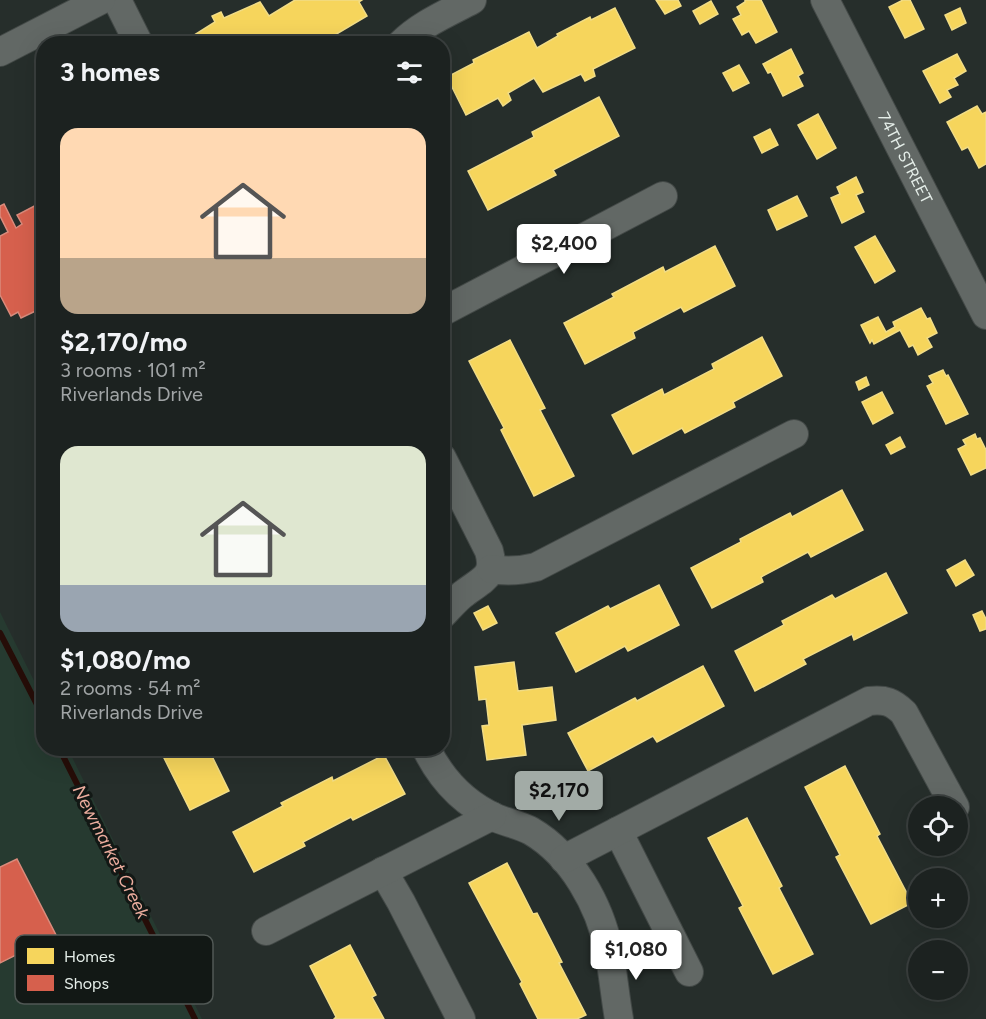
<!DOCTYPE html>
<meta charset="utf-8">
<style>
body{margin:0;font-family:Figtree,sans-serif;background:#292f2d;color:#f1f3f6;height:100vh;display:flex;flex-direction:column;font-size:22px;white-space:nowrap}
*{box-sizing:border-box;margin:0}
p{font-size:20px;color:#a0a4a5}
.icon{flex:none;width:33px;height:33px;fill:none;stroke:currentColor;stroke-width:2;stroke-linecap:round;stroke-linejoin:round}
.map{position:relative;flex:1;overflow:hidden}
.details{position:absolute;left:36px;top:36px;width:414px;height:720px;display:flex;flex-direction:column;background:#1c2220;border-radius:24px;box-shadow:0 6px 24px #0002,0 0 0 2px #3a3f3e}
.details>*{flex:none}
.fabs{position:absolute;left:908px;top:796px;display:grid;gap:12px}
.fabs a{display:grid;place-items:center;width:60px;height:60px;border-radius:50%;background:#1c2220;box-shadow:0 6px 24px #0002,0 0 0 2px #3a3f3e;font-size:30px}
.price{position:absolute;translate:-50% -51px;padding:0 14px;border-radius:6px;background:#fff;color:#222;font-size:20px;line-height:39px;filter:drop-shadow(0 2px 3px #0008)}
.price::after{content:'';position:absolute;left:50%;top:36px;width:18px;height:14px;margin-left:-9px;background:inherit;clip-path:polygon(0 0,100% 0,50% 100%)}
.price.current{background:#a2aba6;color:#111}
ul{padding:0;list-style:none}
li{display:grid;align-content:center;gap:12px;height:318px;padding:0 24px}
li span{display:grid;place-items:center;height:186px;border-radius:18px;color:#555}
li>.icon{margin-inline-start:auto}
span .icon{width:108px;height:108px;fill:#fffc;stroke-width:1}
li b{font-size:26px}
h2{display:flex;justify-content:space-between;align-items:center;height:72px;padding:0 24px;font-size:26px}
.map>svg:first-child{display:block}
</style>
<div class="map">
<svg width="986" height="1019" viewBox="0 0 986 1019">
<rect width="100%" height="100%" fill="#262e2b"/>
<!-- built -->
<path fill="#263a30" d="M0 612 43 699 44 748 68 749 202 1019H0Z"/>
<!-- homes -->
<g fill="#f6d55c" stroke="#f1dc86" stroke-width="1.5">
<path d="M295 0H362L359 2 367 16 333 36 336 41 332 44H180L215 22 212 16 221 12 224 18 260 2 269 16Z"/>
<path d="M656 0H678L681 6 665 14Z"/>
<path d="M745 0H761L777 32 756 43 749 31 742 35 733 19 741 15 737 7 745 2Z"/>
<path d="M903 0H910L924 29 905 38 889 7Z"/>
<path d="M711 1 718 14 700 24 693 11Z"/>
<path d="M615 8 635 48 593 69 595 76 585 81 581 74 543 92 534 78 508 93 511 100 503 106 498 98 466 115 447 77 474 63 473 60 529 32 537 48 558 36 557 34 590 17 591 20Z"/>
<path d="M960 8 966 23 952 30 945 15Z"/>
<path d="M791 49 803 73 798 76 803 86 783 96 771 72 768 73 763 64Z"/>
<path d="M957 54 966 71 954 78 958 85 947 90 951 97 940 103 923 71Z"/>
<path d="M739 65 749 83 733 91 723 73Z"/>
<path d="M599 97 619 136 553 170 556 175 488 210 468 171 534 137 532 132Z"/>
<path d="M977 106 982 114 986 112V164L979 168 968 147 962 150 947 122Z"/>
<path d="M818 114 836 148 817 159 798 125Z"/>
<path d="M770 129 778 145 762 153 754 137Z"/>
<path d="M856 177 863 192 856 195 864 212 842 223 831 198 840 194 837 187Z"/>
<path d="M797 196 807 216 777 230 768 210Z"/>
<path d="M875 236 895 271 875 283 855 247Z"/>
<path d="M715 246 735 286 684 312 681 307 633 332 635 338 585 364 564 323 614 297 612 294 663 267 665 272Z"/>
<path d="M921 308 927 319 930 318 937 333 927 338 932 347 918 355 913 345 909 347 900 330 874 344 872 340 870 343 861 325 878 317 886 332 895 327 893 322Z"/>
<path d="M762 337 782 376 733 402 735 407 685 433 682 428 633 454 612 415 662 389 664 395 714 369 712 364Z"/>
<path d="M510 340 545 408 540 410 574 476 534 496 501 430 504 428 469 361Z"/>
<path d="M943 370 946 376 948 375 968 414 946 424 927 386 933 383 929 376Z"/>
<path d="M866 377 869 385 859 390 856 382Z"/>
<path d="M882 392 893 413 873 424 862 402Z"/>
<path d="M975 434 977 439 980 438 986 450V468L971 475 958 449 966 445 963 440Z"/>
<path d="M900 437 905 447 891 454 886 445Z"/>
<path d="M842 490 863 530 811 557 808 552 761 577 763 582 712 608 691 568 741 542 740 539 790 513 792 517Z"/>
<path d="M965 560 974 575 956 586 947 570Z"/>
<path d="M886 573 907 613 854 640 852 634 803 659 806 664 755 691 735 651 784 625 782 621 832 595 835 599Z"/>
<path d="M659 585 679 625 628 651 625 646 576 672 556 633 608 606 610 609Z"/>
<path d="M488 606 497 623 483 630 474 613Z"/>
<path d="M982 611 986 619V629L980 631 973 615Z"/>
<path d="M514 662 518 691 552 687 556 720 522 725 526 755 487 760 482 726 489 725 486 699 479 700 475 667Z"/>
<path d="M703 666 724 706 657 742 653 736 588 771 568 733 635 698 637 701Z"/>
<path d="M159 748H208L229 791 190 810Z"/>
<path d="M384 755 405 794 353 820 351 817 303 842 305 846 254 872 233 832 283 806 281 803 332 777 333 781Z"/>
<path d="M845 766 880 834 877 836 912 903 871 924 836 857 840 855 805 787Z"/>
<path d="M747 818 782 886 779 888 813 954 773 974 739 908 743 906 708 838Z"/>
<path d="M507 863 533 914 537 913 562 962 559 963 586 1015 577 1019H538L520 984 522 982 469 883Z"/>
<path d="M350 945 376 995 372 997 384 1019H334L336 1017 310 966Z"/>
</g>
<!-- shops -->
<g fill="#d6604d" stroke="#da8b7c" stroke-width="1.5">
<path d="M44 201V307L21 318 18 312 11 316 0 295V236L8 232 0 216V206L4 204 16 228 22 224 17 215Z"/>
<path d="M17 859 56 935 0 963V867Z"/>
</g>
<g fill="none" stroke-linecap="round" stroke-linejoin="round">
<!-- stream -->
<g stroke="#260d08" stroke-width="6">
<path d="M0 633 44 718"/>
<path d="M59 748 195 1019"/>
</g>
<!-- minor casing -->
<g stroke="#434947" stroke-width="30">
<g id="minor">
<path d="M117 0 139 44"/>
<path id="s1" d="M825 0 986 315"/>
<path d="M401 44C421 24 448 13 472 0"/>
<path d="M0 52 101 0"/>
<path d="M442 312 663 196"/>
<path d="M442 458 489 551C496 576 483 579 466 592 457 598 450 607 442 615"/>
<path d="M491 569C507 572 520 571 536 567L794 434"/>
<path d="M426 748C441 779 465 804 496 818 508 823 520 825 531 831 572 855 600 905 609 951 613 973 615 996 619 1019"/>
<path d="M618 831 689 972"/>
<path d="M564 859 869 701C885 699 893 702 904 713L955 807"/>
<path d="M383 871 401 902 461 1019"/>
<path d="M266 931 492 816"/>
</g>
</g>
<!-- minor -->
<use href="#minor" stroke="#626865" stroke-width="28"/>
</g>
<g text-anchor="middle" stroke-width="6" stroke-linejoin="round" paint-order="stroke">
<!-- street labels -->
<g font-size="16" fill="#e5eee9" stroke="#121815">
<text dy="6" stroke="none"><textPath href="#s1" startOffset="177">74TH STREET</textPath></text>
</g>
<!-- water labels -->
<g font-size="18" font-style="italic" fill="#ecad9e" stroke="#121815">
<text transform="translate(111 852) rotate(63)" y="6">Newmarket Creek</text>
</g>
</g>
<!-- legend -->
<rect x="15" y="935" width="198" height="69" rx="9" fill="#121815" stroke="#515855" stroke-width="1.5"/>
<rect x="27" y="948" width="27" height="16" fill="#f6d55c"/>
<rect x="27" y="975" width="27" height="16" fill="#d6604d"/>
<g font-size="16" fill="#e5eee9">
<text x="64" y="962">Homes</text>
<text x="64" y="989">Shops</text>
</g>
</svg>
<div class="fabs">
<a><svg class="icon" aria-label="locate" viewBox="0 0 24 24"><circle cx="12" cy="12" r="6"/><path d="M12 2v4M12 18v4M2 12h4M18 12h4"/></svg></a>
<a>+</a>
<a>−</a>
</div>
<b class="price" style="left:564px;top:275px">$2,400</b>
<b class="price current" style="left:559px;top:822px">$2,170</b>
<b class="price" style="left:636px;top:981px">$1,080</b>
<section class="details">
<h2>3 homes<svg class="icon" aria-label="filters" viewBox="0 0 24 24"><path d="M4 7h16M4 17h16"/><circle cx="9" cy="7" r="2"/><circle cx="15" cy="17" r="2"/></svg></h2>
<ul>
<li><span style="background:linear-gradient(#ffd9b3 70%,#b9a48a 0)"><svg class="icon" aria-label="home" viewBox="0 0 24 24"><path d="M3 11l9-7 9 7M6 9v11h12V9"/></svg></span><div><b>$2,170/mo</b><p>3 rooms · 101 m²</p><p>Riverlands Drive</p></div></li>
<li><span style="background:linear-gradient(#dfe7d0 75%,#9aa5b1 0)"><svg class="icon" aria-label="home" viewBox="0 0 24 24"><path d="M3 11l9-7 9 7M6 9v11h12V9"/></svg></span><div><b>$1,080/mo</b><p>2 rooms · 54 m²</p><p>Riverlands Drive</p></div></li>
</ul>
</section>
</div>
